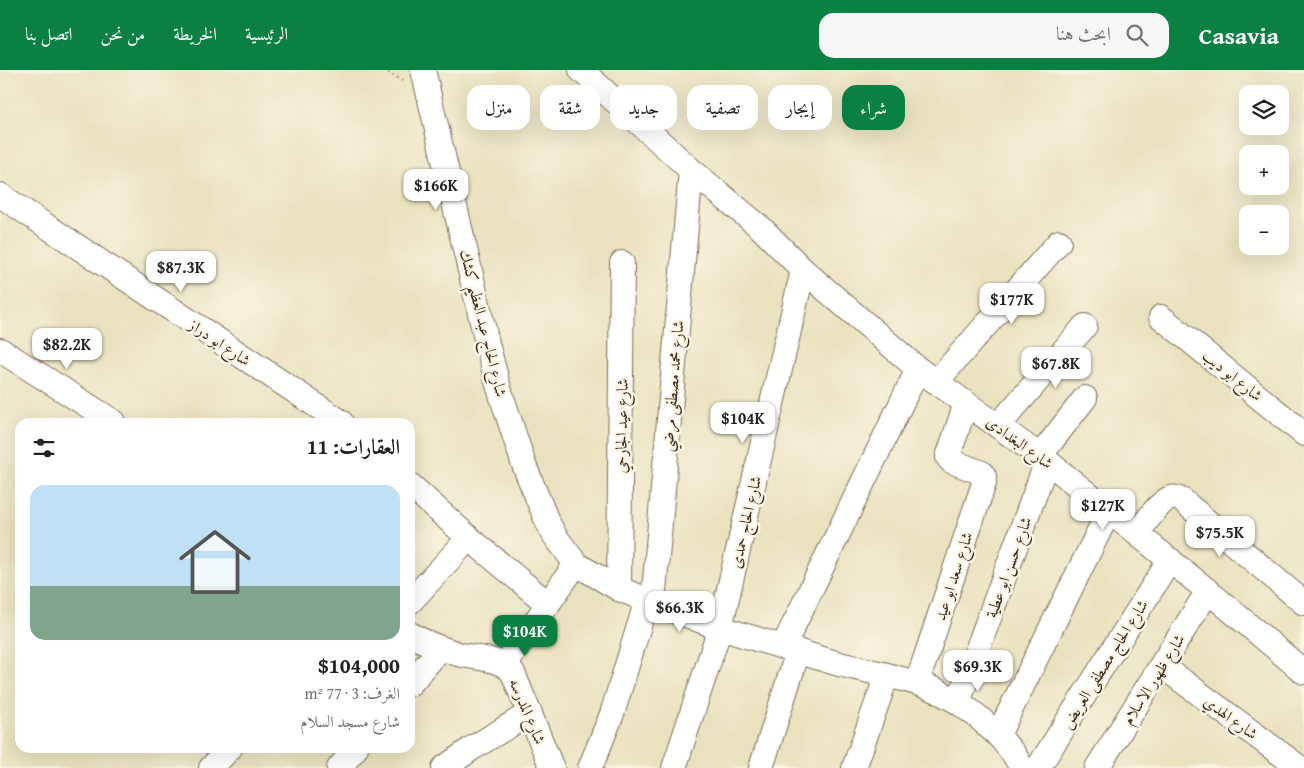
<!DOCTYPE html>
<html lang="ar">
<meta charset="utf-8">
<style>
body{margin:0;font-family:"Gentium Book Plus",Amiri,serif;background:#f6f6f6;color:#202124;direction:rtl;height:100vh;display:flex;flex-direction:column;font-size:19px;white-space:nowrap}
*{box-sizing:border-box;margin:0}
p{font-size:16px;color:#757577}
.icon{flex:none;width:28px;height:28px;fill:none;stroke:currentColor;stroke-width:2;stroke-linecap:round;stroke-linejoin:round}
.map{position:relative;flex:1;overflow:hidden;direction:ltr}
.drawer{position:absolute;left:15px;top:348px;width:400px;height:335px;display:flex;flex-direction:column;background:#fff;border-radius:15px;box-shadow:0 5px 20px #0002;direction:rtl}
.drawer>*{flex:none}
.hud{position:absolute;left:430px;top:15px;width:475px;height:45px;direction:rtl;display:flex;gap:10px}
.tools{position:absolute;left:1239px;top:15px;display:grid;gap:10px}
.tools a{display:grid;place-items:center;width:50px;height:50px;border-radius:10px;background:#fff;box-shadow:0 5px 20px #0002;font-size:25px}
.price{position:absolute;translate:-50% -42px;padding:0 11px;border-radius:10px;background:#fff;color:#222;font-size:16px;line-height:32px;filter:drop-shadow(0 1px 2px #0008)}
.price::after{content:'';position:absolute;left:50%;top:30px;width:15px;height:11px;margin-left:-8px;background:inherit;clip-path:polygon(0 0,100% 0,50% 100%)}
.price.current{background:#0b8043;color:#fff}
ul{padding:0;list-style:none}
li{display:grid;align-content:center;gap:10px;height:265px;padding:0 15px}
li+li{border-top:1px solid #e0e0e0}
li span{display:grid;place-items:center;height:155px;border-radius:15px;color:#555}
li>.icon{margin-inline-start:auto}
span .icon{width:90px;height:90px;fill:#fffc;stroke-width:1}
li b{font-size:21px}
h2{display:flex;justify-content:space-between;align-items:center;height:60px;padding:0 15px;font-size:21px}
.pill{padding:0 18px;border-radius:15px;background:#fff;box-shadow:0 5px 20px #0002;font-size:18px;line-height:45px}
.pill.current{background:#0b8043;color:#fff}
header{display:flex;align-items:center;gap:30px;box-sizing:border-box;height:70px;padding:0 25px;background:#0b8043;color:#fff}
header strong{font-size:24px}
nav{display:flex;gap:28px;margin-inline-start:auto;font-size:18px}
.search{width:350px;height:45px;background:#f6f6f6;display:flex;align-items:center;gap:12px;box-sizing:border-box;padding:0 18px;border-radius:15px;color:#757577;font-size:19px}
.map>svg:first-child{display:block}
</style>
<header>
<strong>Casavia</strong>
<div class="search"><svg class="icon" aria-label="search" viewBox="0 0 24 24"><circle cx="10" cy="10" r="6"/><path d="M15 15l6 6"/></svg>ابحث هنا</div>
<nav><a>الرئيسية</a><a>الخريطة</a><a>من نحن</a><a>اتصل بنا</a></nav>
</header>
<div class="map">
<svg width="1304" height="698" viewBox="0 0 1304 698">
<rect width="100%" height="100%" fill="#fcf5e5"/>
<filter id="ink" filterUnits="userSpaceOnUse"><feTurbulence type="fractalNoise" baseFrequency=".02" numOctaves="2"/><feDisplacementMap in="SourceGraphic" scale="10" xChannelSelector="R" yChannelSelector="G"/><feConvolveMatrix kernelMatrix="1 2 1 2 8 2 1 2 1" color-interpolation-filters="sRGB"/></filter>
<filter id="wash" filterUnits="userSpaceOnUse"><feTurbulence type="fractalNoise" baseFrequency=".0096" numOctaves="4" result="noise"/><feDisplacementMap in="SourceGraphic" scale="20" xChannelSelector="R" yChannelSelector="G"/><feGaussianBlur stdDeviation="1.12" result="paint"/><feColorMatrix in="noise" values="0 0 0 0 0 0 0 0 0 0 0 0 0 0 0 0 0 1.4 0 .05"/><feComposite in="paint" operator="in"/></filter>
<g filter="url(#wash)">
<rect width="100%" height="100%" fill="#eae2bf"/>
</g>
<g filter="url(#ink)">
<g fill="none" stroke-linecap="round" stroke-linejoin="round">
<!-- minor casing -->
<g stroke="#786a56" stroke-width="26">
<g id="minor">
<path d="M423 0 487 273 498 315 524 395 547 451 555 466 576 494 619 519 720 558 839 594 887 605 917 613 936 620 958 632 977 646 998 665 1013 683 1022 698"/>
<path d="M581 0 691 100 761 158 803 200 918 299 1047 391 1208 521 1304 602"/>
<path d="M0 125 341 352"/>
<path d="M1161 247 1304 364"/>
<path d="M0 280 114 352"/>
<path d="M936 312 1059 172"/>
<path d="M998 356 1085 256"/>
<path d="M1040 386 1085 328"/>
<path d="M410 415 469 468 548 534"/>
<path d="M1137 463C1145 454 1160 430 1171 428 1176 426 1179 429 1183 431L1304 533"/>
<path d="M619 519 622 193"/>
<path d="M410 532 469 468"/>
<path d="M653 533 691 100"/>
<path d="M410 564C425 573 442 579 458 584 476 589 501 587 513 603L552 698"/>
<path d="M783 577 918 299"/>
<path d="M505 595 576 494"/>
<path d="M1162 596 1300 698"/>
<path d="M917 613 984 413V406L982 403 951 391 948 387 966 333"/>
<path d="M410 614 441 578"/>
<path d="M958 632 1047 391"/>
<path d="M998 665 1109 441"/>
<path d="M211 698 230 678"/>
<path d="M339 698 356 678"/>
<path d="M444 698 471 679 530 643"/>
<path d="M590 698 612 644 647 530"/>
<path d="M674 698 720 558 803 200"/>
<path d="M761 698 798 581"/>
<path d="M854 698 887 605"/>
<path d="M1038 698 1170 490"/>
<path d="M1097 698 1208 521"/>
</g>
</g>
<!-- path -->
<path stroke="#786a56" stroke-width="3" stroke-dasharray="1 4" stroke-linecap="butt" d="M384 0 403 11"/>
<!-- minor -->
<use href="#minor" stroke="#fff" stroke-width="24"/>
</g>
</g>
<g text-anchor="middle" stroke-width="5" stroke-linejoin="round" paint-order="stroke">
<!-- street labels -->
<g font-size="16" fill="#3b2a1e" stroke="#fcf5e5">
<text transform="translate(484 253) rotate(76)" y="6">شارع الحاج عبد العظيم كشك</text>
<text transform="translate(220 272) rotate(34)" y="6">شارع ابو دراز</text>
<text transform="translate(1233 305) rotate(39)" y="6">شارع ابو ديب</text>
<text transform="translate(672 316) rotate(-85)" y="6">شارع محمد مصطفى مرضي</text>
<text transform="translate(621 356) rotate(-89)" y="6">شارع عيد الجارحي</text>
<text transform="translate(1020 372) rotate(36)" y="6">شارع البغدادى</text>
<text transform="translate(745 452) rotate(-77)" y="6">شارع الحاج حمدى</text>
<text transform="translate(1008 497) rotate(-70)" y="6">شارع حسن ابو عطية</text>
<text transform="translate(953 506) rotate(-72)" y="6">شارع سعد ابو عيد</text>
<text transform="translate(1104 594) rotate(-58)" y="6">شارع الحاج مصطفى العريض</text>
<text transform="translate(1153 609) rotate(-58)" y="6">شارع ظهور الاسلام</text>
<text transform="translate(528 641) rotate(67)" y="6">شارع المدرسه</text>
<text transform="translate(1231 647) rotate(36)" y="6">شارع الهدي</text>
</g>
</g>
</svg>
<div class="tools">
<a><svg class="icon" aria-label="layers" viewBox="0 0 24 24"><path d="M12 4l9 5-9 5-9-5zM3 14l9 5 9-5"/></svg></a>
<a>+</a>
<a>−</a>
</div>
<b class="price" style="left:436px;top:141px">$166K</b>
<b class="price" style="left:181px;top:223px">$87.3K</b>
<b class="price" style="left:1012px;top:255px">$177K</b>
<b class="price" style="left:67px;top:300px">$82.2K</b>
<b class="price" style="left:1056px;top:319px">$67.8K</b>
<b class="price" style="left:743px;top:374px">$104K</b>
<b class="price" style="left:1103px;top:461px">$127K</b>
<b class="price" style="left:1220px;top:488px">$75.5K</b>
<b class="price" style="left:680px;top:563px">$66.3K</b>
<b class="price current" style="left:525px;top:587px">$104K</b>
<b class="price" style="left:978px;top:622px">$69.3K</b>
<div class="hud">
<a class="pill current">شراء</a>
<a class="pill">إيجار</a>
<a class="pill">تصفية</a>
<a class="pill">جديد</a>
<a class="pill">شقة</a>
<a class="pill">منزل</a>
</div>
<section class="drawer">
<h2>العقارات: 11<svg class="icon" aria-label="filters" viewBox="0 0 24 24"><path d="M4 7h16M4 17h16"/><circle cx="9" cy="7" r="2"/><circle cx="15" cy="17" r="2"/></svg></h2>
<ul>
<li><span style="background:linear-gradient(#bfe0f5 65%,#7fa58c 0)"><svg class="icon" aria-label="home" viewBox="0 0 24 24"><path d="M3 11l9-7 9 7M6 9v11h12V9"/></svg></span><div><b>$104,000</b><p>الغرف: 3 · 77 m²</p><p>شارع مسجد السلام</p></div></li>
</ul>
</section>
</div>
